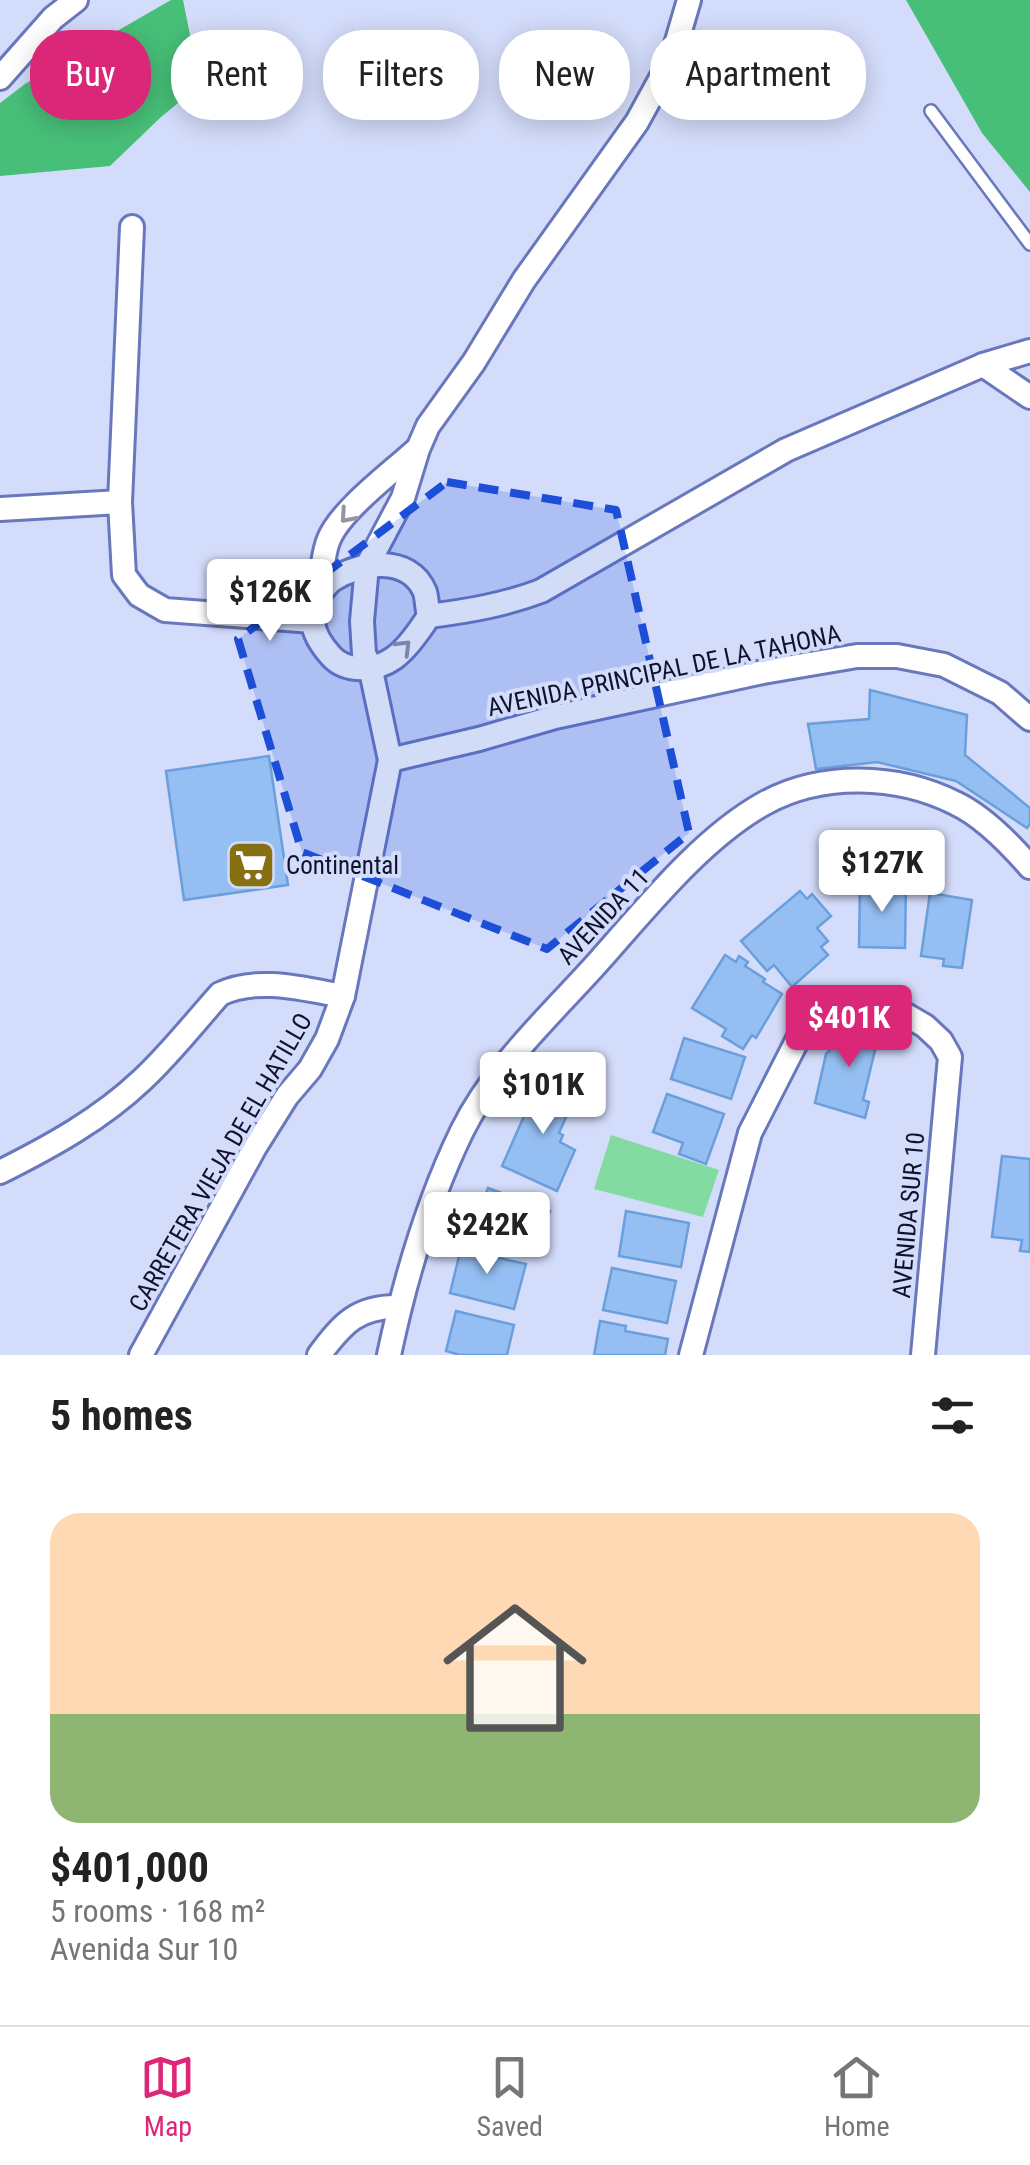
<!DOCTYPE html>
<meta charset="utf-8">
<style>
body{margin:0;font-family:"Roboto Condensed",sans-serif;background:#f2f2f2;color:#222;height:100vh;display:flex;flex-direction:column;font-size:38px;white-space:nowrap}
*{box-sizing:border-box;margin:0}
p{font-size:32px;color:#767676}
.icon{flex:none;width:55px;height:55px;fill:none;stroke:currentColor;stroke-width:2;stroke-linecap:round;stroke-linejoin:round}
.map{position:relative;height:1355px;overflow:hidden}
.side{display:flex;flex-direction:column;background:#fff;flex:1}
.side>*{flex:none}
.top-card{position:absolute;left:30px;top:30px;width:970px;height:90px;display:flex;gap:20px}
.price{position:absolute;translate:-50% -85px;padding:0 22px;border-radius:10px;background:#fff;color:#222;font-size:32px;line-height:65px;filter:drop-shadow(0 2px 5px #0008)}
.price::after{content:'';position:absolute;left:50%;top:60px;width:30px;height:22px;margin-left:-15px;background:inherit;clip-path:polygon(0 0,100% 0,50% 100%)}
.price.on{background:#db2777;color:#fff}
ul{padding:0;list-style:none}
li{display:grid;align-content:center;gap:20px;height:530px;padding:0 50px}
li+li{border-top:2px solid #e0e0e0}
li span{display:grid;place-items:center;height:310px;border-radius:30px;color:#555}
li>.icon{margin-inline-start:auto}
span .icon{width:180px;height:180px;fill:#fffc;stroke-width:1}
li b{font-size:42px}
h2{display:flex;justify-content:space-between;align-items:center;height:120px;padding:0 50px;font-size:42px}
.pill{padding:0 35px;border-radius:40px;background:#fff;box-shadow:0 5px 25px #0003;font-size:35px;line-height:90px}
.pill.on{background:#db2777;color:#fff}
.tab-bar{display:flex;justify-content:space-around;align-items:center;height:140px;border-top:2px solid #e0e0e0;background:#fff;font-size:28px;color:#767676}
.tab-bar a{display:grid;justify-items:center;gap:5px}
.tab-bar .on{color:#db2777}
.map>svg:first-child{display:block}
</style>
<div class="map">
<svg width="1030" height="1355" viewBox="0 0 1030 1355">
<rect width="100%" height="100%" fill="#d3dcfa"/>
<!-- green -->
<path fill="#84dba1" d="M611 1135 719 1170 703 1217 594 1189Z"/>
<!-- forest -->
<g fill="#47bf78">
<path d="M171 0H183L200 85 161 117 110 166 0 176V103L25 84Z"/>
<path d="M906 0H1030V192L982 133Z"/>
</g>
<!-- building -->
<g fill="#95bff2" stroke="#6a9edd" stroke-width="2.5">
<path d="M870 690 967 715 965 755 1030 808V824L1027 828 956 781 877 762 816 769 808 724 869 719Z"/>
<path d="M269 756 288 885 184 900 166 771Z"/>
<path d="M860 881 906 882 905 948 859 947Z"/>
<path d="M800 891 807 899 812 894 831 916 817 928 828 941 821 947 828 955 792 987 774 965 767 971 741 941Z"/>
<path d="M930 893 972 900 962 968 943 966 944 959 921 956Z"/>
<path d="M725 955 736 962 739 956 748 962 745 966 765 979 763 982 782 994 756 1038 752 1035 743 1049 722 1036 726 1029 692 1008Z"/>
<path d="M860 1020 882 1021 863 1100 869 1102 865 1118 815 1103 826 1054Z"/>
<path d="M684 1038 745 1057 731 1099 671 1079Z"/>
<path d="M546 1077 577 1092 559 1133 563 1135 560 1142 575 1150 557 1191 502 1166 535 1091 539 1092Z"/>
<path d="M667 1094 724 1114 706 1164 679 1154 683 1143 653 1132Z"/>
<path d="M1002 1156 1030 1159V1252L1020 1251 1022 1240 992 1237Z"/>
<path d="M488 1188 550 1211 535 1251 473 1227Z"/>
<path d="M626 1211 689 1223 681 1267 619 1256Z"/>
<path d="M462 1244 496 1252 495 1257 526 1264 514 1309 450 1293Z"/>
<path d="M612 1268 676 1281 667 1323 603 1310Z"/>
<path d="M456 1311 514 1325 507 1355H460L446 1351Z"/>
<path d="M600 1321 626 1326 625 1331 668 1339 665 1355H594Z"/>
</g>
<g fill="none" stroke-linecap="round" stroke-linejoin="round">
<!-- service casing -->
<g stroke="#6977bd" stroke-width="16">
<path id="service" d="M931 111 1030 244"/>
</g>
<!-- minor casing -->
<g stroke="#6977bd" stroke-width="28">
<g id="minor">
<path d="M0 78 53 18 76 0"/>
<path d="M132 227 120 502 124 575 139 595 165 610 313 621"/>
<path d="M983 365 1030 397"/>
<path d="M0 509 120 502"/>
<path d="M316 599C321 592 326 585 332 580 360 562 409 554 425 592 427 599 427 609 429 616 420 630 408 648 394 658 376 671 346 673 331 656 322 646 314 635 313 622 313 608 318 591 321 577 323 565 324 550 329 539 341 510 391 473 415 451"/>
<path d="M429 616C468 611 504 605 541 591L786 450 983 365 1030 351"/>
<path d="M390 760 479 739 555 717 763 672 857 656H897L944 665 1000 693 1030 719"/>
<path d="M0 1172C50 1147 101 1119 142 1080 170 1054 194 1023 220 994 257 976 304 989 343 996"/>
<path d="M141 1355 255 1147 287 1096 310 1069 327 1039 343 996 390 760 370 666 364 654 362 621 367 566 403 498 418 449 428 426 474 362 524 280 637 122 672 58 689 0"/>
<path d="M319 1355C343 1323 358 1306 399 1307"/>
<path d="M389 1355C405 1279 428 1201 462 1131 494 1066 552 1014 600 960 647 907 703 837 765 803 822 772 897 774 955 803 983 816 1010 844 1030 867"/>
<path d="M691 1355 750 1133 804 1027 844 1008 901 1012 925 1026 941 1041 950 1057 923 1355"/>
</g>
</g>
<!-- service -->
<use href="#service" stroke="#fff" stroke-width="11"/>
<!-- minor -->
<use href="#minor" stroke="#fff" stroke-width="22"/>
</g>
<!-- one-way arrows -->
<defs><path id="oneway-chevron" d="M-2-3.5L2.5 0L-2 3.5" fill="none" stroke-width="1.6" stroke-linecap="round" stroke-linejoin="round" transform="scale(2.5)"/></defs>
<g stroke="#9394a0">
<use href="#oneway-chevron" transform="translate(347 516) rotate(131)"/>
<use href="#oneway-chevron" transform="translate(404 647) rotate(-45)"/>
</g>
<!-- marked area -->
<path fill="#1d4ed8" fill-opacity="0.2" stroke="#1d4ed8" stroke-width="8" stroke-dasharray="20 12" stroke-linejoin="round" d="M447 482 616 510 689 833 547 949 302 852 238 639Z"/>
<!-- icons -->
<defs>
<g id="supermarket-square" transform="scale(2.5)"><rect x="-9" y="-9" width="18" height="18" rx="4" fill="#877011" stroke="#d3dcfa"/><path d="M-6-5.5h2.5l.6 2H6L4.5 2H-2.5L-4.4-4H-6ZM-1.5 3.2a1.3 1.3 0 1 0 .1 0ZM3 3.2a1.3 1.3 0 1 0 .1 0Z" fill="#fff"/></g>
</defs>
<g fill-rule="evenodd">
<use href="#supermarket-square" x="251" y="865"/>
</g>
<g text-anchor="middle" stroke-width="8" stroke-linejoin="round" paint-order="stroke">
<!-- street labels -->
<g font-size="25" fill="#0e122d" stroke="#d3dcfa">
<text transform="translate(664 670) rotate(-12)" y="9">AVENIDA PRINCIPAL DE LA TAHONA</text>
<text transform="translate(603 916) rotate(-47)" y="9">AVENIDA 11</text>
<text transform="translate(220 1162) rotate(-60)" y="9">CARRETERA VIEJA DE EL HATILLO</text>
<text transform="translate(908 1215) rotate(-85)" y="9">AVENIDA SUR 10</text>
</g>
<!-- poi labels -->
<g font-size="25" fill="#0e122d" stroke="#d3dcfa" text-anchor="start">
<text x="286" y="874">Continental</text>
</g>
</g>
</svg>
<b class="price" style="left:270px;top:644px">$126K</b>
<b class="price" style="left:882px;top:915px">$127K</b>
<b class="price on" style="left:849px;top:1070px">$401K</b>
<b class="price" style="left:543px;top:1137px">$101K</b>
<b class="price" style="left:487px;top:1277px">$242K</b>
<div class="top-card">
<a class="pill on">Buy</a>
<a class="pill">Rent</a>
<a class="pill">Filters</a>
<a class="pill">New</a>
<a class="pill">Apartment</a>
</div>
</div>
<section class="side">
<h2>5 homes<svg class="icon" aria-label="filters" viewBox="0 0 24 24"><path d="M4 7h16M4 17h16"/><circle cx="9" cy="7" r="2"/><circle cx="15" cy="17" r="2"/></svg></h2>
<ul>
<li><span style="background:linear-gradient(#ffd9b3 65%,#8fb573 0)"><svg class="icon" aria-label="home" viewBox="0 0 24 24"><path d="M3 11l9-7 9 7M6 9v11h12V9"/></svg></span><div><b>$401,000</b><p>5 rooms · 168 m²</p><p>Avenida Sur 10</p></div></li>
</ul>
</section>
<nav class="tab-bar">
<a class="on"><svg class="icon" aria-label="map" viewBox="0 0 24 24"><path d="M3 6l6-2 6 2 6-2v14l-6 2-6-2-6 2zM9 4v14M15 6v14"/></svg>Map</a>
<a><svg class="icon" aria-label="saved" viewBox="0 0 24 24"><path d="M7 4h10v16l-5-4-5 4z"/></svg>Saved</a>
<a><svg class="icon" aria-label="home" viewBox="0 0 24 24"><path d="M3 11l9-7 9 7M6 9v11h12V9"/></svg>Home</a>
</nav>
